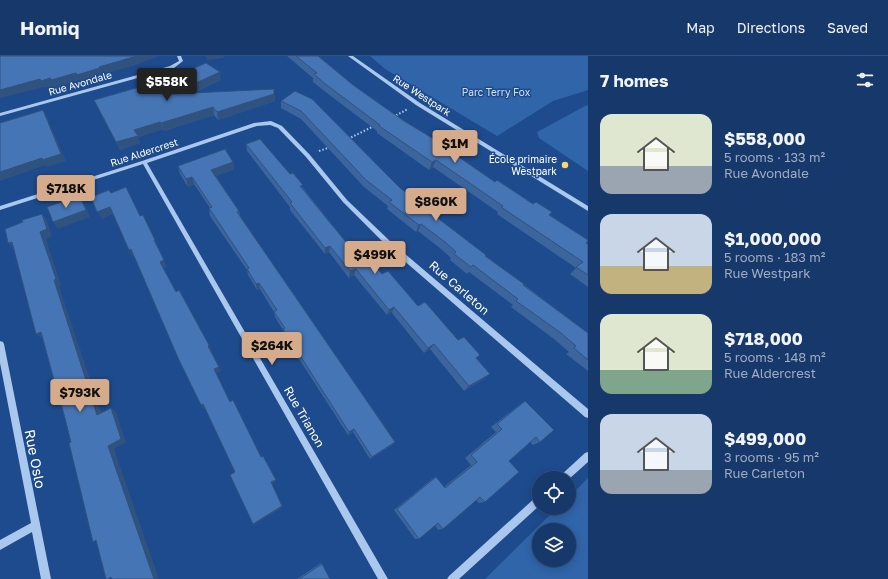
<!DOCTYPE html>
<meta charset="utf-8">
<style>
body{margin:0;font-family:"Golos Text",sans-serif;background:#1f3f70;color:#f1f3f6;height:100vh;display:flex;flex-direction:column;font-size:15px;white-space:nowrap}
*{box-sizing:border-box;margin:0}
p{font-size:13px;color:#9eacc1}
.icon{flex:none;width:22px;height:22px;fill:none;stroke:currentColor;stroke-width:2;stroke-linecap:round;stroke-linejoin:round}
.map{position:relative;flex:1;overflow:hidden}
.panel{display:flex;flex-direction:column;background:#16386a;width:300px}
.panel>*{flex:none}
.fabs{position:absolute;left:532px;top:415px;display:grid;gap:8px}
.fabs a{display:grid;place-items:center;width:44px;height:44px;border-radius:50%;background:#16386a;box-shadow:0 2px 10px #0003,0 0 0 1px #35527e;font-size:20px}
.price{position:absolute;translate:-50% -34px;padding:0 9px;border-radius:4px;background:#d6ab8b;color:#111;font-size:13px;line-height:26px;filter:drop-shadow(0 1px 2px #0008)}
.price::after{content:'';position:absolute;left:50%;top:24px;width:12px;height:9px;margin-left:-6px;background:inherit;clip-path:polygon(0 0,100% 0,50% 100%)}
.price.on{background:#222;color:#fff}
ul{padding:0;list-style:none}
li{display:flex;align-items:center;gap:12px;height:100px;padding:0 12px}
li span{display:grid;place-items:center;flex:none;width:112px;height:80px;border-radius:12px;color:#555}
li>.icon{margin-inline-start:auto}
span .icon{width:48px;height:48px;fill:#fffc;stroke-width:1}
li b{font-size:17px}
h2{display:flex;justify-content:space-between;align-items:center;height:48px;padding:0 12px;font-size:17px}
header{display:flex;align-items:center;gap:24px;box-sizing:border-box;height:56px;padding:0 20px;background:#16386a;border-bottom:1px solid #35527e}
header strong{font-size:19px}
nav{display:flex;gap:22px;margin-inline-start:auto;font-size:14px}
main{display:flex;flex:1;min-height:0}
.map>svg:first-child{display:block}
</style>
<header>
<strong>Homiq</strong>
<nav><a>Map</a><a>Directions</a><a>Saved</a></nav>
</header>
<main>
<div class="map">
<svg width="588" height="523" viewBox="0 0 588 523">
<rect width="100%" height="100%" fill="#1d4b8d"/>
<!-- green -->
<g fill="#3065aa" fill-rule="evenodd">
<path d="M370 0H588V34L553 45 497 80 385 13Z"/>
<path d="M587 49 588 50V115L539 82 537 76Z"/>
<path d="M588 422V523H485L557 452H569V441ZM539 474H569V504H539Z"/>
</g>
<g fill="none" stroke-linecap="round" stroke-linejoin="round">
<!-- path -->
<g stroke="#aac7ed" stroke-width="2" stroke-dasharray="1.5 2" stroke-linecap="butt">
<path d="M393 61 408 53"/>
<path d="M348 83 374 70"/>
<path d="M319 95 331 91"/>
</g>
<!-- minor -->
<g fill="#aac7ed" fill-rule="evenodd">
<path d="M177 0H181L183 5 174 12 0 60V57L170 10 179 5Z"/>
<path d="M348 0H353L420 47 588 150V155L416 49Z"/>
<path d="M271 65 282 70 310 99 347 144 391 186 588 353V362L585 361 387 190 343 146 306 101 278 72 270 69 257 70 147 107 388 523H378L143 108 0 154V150L142 105 254 67Z"/>
<path d="M0 285 3 286 4 288 51 523H41L32 476 0 494V484L31 467 0 307Z"/>
<path d="M588 396V406L569 423V422H560L561 419 585 397Z"/>
<path d="M539 440V450L459 523H447L449 520 536 441Z"/>
</g>
</g>
<!-- wall -->
<g fill="#3b659c">
<path d="M287 0H318L353 29 404 65 452 94 451 96 495 126 550 159 588 186 586 187 588 188V231L570 218 576 212 497 158 498 156 433 111 429 114 377 77V75L323 34 313 26V22Z"/>
<path d="M221 24 193 37 274 38 275 45 218 64 214 59 164 75 163 73 138 81 140 87 120 94 94 44Z"/>
<path d="M295 35 400 132 414 144 486 200 588 277V315L566 298 569 296 554 283 511 251 513 249 469 216 467 218 450 204 451 202 441 193 418 175 416 176 387 153 388 150 364 131 301 63 281 52V45Z"/>
<path d="M246 88 290 118 303 132 350 191 362 198 382 218 418 250 458 284 477 303 490 318 484 323 464 335 430 293 424 297 392 257 387 259 354 219 349 222 329 196 325 198 290 154V151L247 95Z"/>
<path d="M233 106 234 113 216 120 239 155 240 160 395 386 392 389 370 403 353 376 348 379 283 278V274L275 261 274 256 260 233 257 234 248 219 247 214 210 160 209 152H210L194 128 188 131 180 118 178 110Z"/>
<path d="M525 345 540 386 533 389 530 386 509 405 485 446 479 447 476 444 443 473 438 474 435 469 419 483H415L394 454 432 423 436 421 444 431 471 409 465 402 496 376 491 371 519 349Z"/>
<path d="M321 507 330 523H297Z"/>
</g>
<!-- shaded-wall -->
<g fill="#30527f">
<path d="M137 0H159L133 10 103 18V20L81 26 77 19 99 11Z"/>
<path d="M206 0H224V2L207 4Z"/>
<path d="M220 16 221 24 174 45 172 38Z"/>
<path d="M76 17 80 24 55 31 54 30 45 32 44 31 0 42V34L40 23Z"/>
<path d="M274 38 275 45 218 64 217 56Z"/>
<path d="M213 51 214 59 164 75 161 67Z"/>
<path d="M43 54 47 62 66 105 47 111 46 109 0 125V116L42 102Z"/>
<path d="M160 66 163 73 138 81 140 87 120 94 116 86 134 74Z"/>
<path d="M436 104 433 111 429 114 432 106Z"/>
<path d="M233 106 234 113 213 121 211 114Z"/>
<path d="M192 121 194 128 188 131 186 123Z"/>
<path d="M80 141 85 149 90 161 58 173 53 166Z"/>
<path d="M110 151 113 158 102 163 97 156Z"/>
<path d="M42 158 47 164 52 180 46 183 61 229 59 230 103 362 97 359 54 224 40 176Z"/>
<path d="M421 168 418 175 416 176 419 169Z"/>
<path d="M154 184H155L158 190 157 191Z"/>
<path d="M12 186 15 194 8 187Z"/>
<path d="M330 190 329 196 325 198V192Z"/>
<path d="M131 193 135 200 133 201 129 194Z"/>
<path d="M164 204 167 211 164 212 160 206Z"/>
<path d="M356 213 354 219 349 222 350 215Z"/>
<path d="M259 227 260 233 257 234 256 228Z"/>
<path d="M394 251 392 257 387 259 389 254Z"/>
<path d="M41 276 43 283 36 278Z"/>
<path d="M434 288 430 293 424 297 428 292Z"/>
<path d="M209 289 212 294 210 295 208 290Z"/>
<path d="M219 311 221 315 216 318 214 313Z"/>
<path d="M490 318 484 323 464 335 469 330Z"/>
<path d="M203 348 206 352 203 353 201 349Z"/>
<path d="M111 352 116 356 126 386 114 393 159 523H154L108 390Z"/>
<path d="M354 373 353 376 348 379 349 376Z"/>
<path d="M395 386 392 389 370 403 372 401Z"/>
<path d="M276 424V425L272 428 271 426Z"/>
<path d="M282 450 283 451 254 469 253 468Z"/>
</g>
<!-- building -->
<g fill="#4575b5" stroke="#30527f">
<path d="M0 0H137L99 11 100 12 77 19 76 17 51 24 50 22 41 25 40 23 0 34Z"/>
<path d="M296 0H318L353 29 404 65 452 94 450 95 495 126 497 124 533 148 536 146 552 156 549 159 588 184V185L586 187 588 188V219L576 211 583 206 501 151 503 150 436 104 432 106 379 70 380 69 324 27 314 18 317 17Z"/>
<path d="M206 7 220 16 172 38 274 33V38L217 56 213 51 161 67 160 66 134 74 138 80 116 86 94 44 171 22Z"/>
<path d="M295 35 312 43 400 132 415 143 414 144 486 199 485 200 524 228 523 229 588 277V304L574 292 576 290 561 277 516 245 518 243 473 209 471 211 454 198 456 196 445 186 421 168 419 169 389 146 392 144 366 124 301 55 281 45Z"/>
<path d="M43 54 61 98 42 104V102L0 116V67Z"/>
<path d="M260 83 290 118 293 117 303 129 300 130 350 191 354 189 362 198 364 197 382 218 388 215 418 250 425 246 458 284 464 281 480 299 476 302 490 318 469 330 434 288 428 292 394 251 389 254 356 213 350 215 330 190 325 192 290 147 292 146 246 88Z"/>
<path d="M225 93 233 106 211 114 239 155 237 156 395 386 372 401 354 373 349 376 283 273 285 272 274 256 277 254 259 227 256 228 247 213 249 212 209 152 212 151 192 121 186 123 178 110Z"/>
<path d="M126 131 140 160 143 159 155 184H154L164 204 160 206 176 236 179 234 209 289 208 290 219 311 214 313 230 346 233 344 261 401 263 400 276 424 271 426 282 450 253 468 230 419 235 416 203 348 201 349 179 304 131 193 129 194 110 151 97 156 91 141 109 134 111 137Z"/>
<path d="M80 141 86 154 53 166 47 151 67 144 68 146Z"/>
<path d="M42 158 47 173 40 176 56 223 54 224 97 359 111 352 121 383 108 390 154 523H112L111 521 108 523H106L96 484 93 486 69 387 71 386 61 347 58 349 52 326 54 324 41 276 36 278 12 186 8 187 5 173 23 166 22 164Z"/>
<path d="M525 345 554 374 540 386 536 381 509 405 519 416 485 446 480 441 443 473 438 467 419 483 397 453 436 421 445 432 477 406 471 399 502 373 497 368Z"/>
<path d="M322 508 330 523H299Z"/>
</g>
<!-- markers -->
<circle fill="#fdd568" stroke="#1d4b8d" stroke-width="1.5" cx="565" cy="109" r="4"/>
<g text-anchor="middle" stroke-width="3" stroke-linejoin="round" paint-order="stroke">
<!-- far-street labels -->
<g font-size="10" fill="#fff" stroke="#1d4b8d">
<text transform="translate(80 27) rotate(-16)" y="4">Rue Avondale</text>
<text transform="translate(422 39) rotate(33)" y="4">Rue Westpark</text>
<text transform="translate(144 96) rotate(-18)" y="4">Rue Aldercrest</text>
</g>
<!-- far-park labels -->
<g font-size="10" fill="#cfe1f9" stroke="#1d4b8d">
<text x="496" y="40">Parc Terry Fox</text>
</g>
<!-- far-poi labels -->
<g font-size="10" fill="#fff" stroke="#1d4b8d" text-anchor="end">
<text x="557" y="107">École primaire<tspan x="557" dy="12">Westpark</tspan></text>
</g>
<!-- street labels -->
<g font-size="12" fill="#fff" stroke="#1d4b8d">
<text transform="translate(459 232) rotate(41)" y="4">Rue Carleton</text>
<text transform="translate(304 361) rotate(60)" y="4">Rue Trianon</text>
</g>
<!-- near-street labels -->
<g font-size="14" fill="#fff" stroke="#1d4b8d">
<text transform="translate(35 403) rotate(79)" y="5">Rue Oslo</text>
</g>
</g>
</svg>
<div class="fabs">
<a><svg class="icon" aria-label="locate" viewBox="0 0 24 24"><circle cx="12" cy="12" r="6"/><path d="M12 2v4M12 18v4M2 12h4M18 12h4"/></svg></a>
<a><svg class="icon" aria-label="layers" viewBox="0 0 24 24"><path d="M12 4l9 5-9 5-9-5zM3 14l9 5 9-5"/></svg></a>
</div>
<b class="price on" style="left:167px;top:46px">$558K</b>
<b class="price" style="left:455px;top:108px">$1M</b>
<b class="price" style="left:66px;top:153px">$718K</b>
<b class="price" style="left:436px;top:166px">$860K</b>
<b class="price" style="left:375px;top:219px">$499K</b>
<b class="price" style="left:272px;top:310px">$264K</b>
<b class="price" style="left:80px;top:357px">$793K</b>
</div>
<section class="panel">
<h2>7 homes<svg class="icon" aria-label="filters" viewBox="0 0 24 24"><path d="M4 7h16M4 17h16"/><circle cx="9" cy="7" r="2"/><circle cx="15" cy="17" r="2"/></svg></h2>
<ul>
<li><span style="background:linear-gradient(#dfe7d0 65%,#9aa5b1 0)"><svg class="icon" aria-label="home" viewBox="0 0 24 24"><path d="M3 11l9-7 9 7M6 9v11h12V9"/></svg></span><div><b>$558,000</b><p>5 rooms · 133 m²</p><p>Rue Avondale</p></div></li>
<li><span style="background:linear-gradient(#c9d6e8 65%,#c2b280 0)"><svg class="icon" aria-label="home" viewBox="0 0 24 24"><path d="M3 11l9-7 9 7M6 9v11h12V9"/></svg></span><div><b>$1,000,000</b><p>5 rooms · 183 m²</p><p>Rue Westpark</p></div></li>
<li><span style="background:linear-gradient(#dfe7d0 70%,#7fa58c 0)"><svg class="icon" aria-label="home" viewBox="0 0 24 24"><path d="M3 11l9-7 9 7M6 9v11h12V9"/></svg></span><div><b>$718,000</b><p>5 rooms · 148 m²</p><p>Rue Aldercrest</p></div></li>
<li><span style="background:linear-gradient(#c9d6e8 70%,#9aa5b1 0)"><svg class="icon" aria-label="home" viewBox="0 0 24 24"><path d="M3 11l9-7 9 7M6 9v11h12V9"/></svg></span><div><b>$499,000</b><p>3 rooms · 95 m²</p><p>Rue Carleton</p></div></li>
</ul>
</section>
</main>
